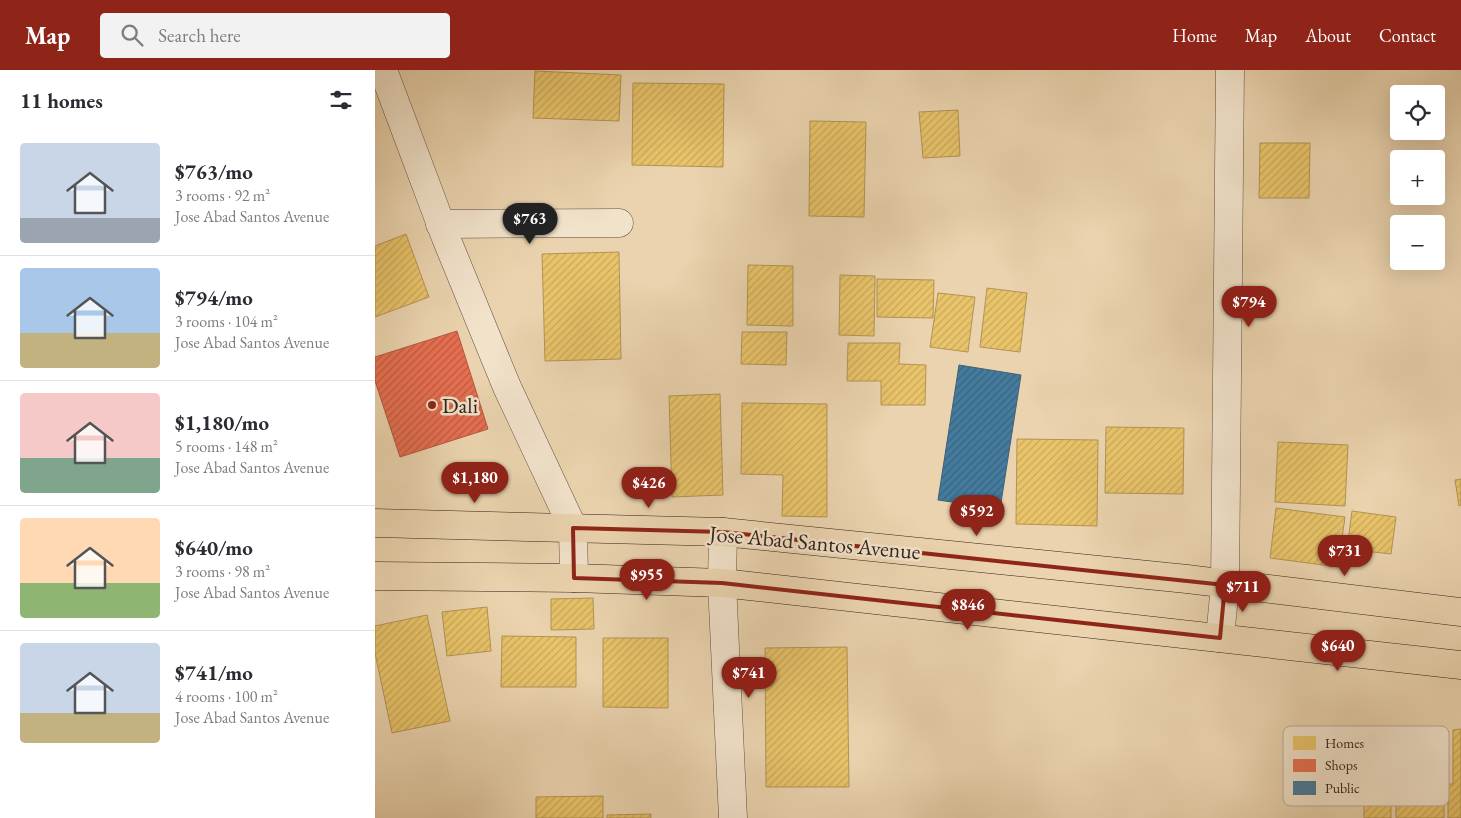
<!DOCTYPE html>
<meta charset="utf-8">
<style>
body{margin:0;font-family:"EB Garamond",serif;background:#f2f2f3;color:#2b2b33;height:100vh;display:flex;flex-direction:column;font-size:19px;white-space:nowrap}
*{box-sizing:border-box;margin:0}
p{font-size:16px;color:#7c7c81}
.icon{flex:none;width:28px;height:28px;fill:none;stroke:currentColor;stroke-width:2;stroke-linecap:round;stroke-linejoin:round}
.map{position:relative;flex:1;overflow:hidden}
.drawer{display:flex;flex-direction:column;background:#fff;width:375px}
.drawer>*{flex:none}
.buttons{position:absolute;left:1015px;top:15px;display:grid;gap:10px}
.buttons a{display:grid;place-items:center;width:55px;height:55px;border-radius:5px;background:#fff;box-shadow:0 5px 20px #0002;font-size:25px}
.price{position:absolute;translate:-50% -42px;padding:0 11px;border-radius:18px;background:#8f2418;color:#fff;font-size:16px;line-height:32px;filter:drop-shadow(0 1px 2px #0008)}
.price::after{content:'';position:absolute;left:50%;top:30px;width:15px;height:11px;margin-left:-8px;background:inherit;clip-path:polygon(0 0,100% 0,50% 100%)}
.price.selected{background:#222;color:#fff}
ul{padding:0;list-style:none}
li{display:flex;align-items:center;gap:15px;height:125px;padding:0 20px}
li+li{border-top:1px solid #e1e1e2}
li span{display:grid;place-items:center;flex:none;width:140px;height:100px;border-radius:5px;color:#555}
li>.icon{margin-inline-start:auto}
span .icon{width:60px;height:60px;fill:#fffc;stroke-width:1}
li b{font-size:21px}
h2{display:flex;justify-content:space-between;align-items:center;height:60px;padding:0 20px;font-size:21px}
header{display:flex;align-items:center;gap:30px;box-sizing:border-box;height:70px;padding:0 25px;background:#8f2418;color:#fff}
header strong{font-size:24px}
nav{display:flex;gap:28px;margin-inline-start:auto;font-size:18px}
.search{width:350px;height:45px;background:#f2f2f3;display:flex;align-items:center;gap:12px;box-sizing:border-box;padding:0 18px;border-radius:5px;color:#7c7c81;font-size:19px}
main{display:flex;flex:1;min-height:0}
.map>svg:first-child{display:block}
</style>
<header>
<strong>Map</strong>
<div class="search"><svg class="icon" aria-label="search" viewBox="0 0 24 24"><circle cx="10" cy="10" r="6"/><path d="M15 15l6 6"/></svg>Search here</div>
<nav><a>Home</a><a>Map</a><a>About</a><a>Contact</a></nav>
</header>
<main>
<section class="drawer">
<h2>11 homes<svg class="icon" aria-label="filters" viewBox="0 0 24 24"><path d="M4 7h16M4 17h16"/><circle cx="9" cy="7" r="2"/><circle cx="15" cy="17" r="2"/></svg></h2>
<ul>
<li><span style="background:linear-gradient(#c9d6e8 75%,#9aa5b1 0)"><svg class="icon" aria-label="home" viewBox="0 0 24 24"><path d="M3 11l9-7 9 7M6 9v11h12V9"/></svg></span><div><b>$763/mo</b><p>3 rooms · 92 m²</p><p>Jose Abad Santos Avenue</p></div></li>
<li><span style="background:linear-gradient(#a9c7e8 65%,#c2b280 0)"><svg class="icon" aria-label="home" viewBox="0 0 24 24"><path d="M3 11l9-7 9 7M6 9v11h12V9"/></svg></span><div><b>$794/mo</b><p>3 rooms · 104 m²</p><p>Jose Abad Santos Avenue</p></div></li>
<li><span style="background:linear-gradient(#f6c9c9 65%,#7fa58c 0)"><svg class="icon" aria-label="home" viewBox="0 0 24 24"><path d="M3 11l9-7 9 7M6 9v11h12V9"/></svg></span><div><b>$1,180/mo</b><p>5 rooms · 148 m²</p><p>Jose Abad Santos Avenue</p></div></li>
<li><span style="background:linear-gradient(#ffd9b3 65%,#8fb573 0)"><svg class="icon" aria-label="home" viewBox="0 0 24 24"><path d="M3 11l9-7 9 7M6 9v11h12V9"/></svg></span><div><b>$640/mo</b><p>3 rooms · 98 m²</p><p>Jose Abad Santos Avenue</p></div></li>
<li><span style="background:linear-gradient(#c9d6e8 70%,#c2b280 0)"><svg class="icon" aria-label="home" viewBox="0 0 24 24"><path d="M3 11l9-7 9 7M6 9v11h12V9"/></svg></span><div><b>$741/mo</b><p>4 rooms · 100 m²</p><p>Jose Abad Santos Avenue</p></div></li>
</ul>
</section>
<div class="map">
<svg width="1086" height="748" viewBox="0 0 1086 748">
<defs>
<pattern id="homes-hatch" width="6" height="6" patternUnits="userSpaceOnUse" patternTransform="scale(1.25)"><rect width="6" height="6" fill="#e9c46a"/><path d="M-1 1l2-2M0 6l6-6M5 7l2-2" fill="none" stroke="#c8a85b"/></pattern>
<pattern id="shops-hatch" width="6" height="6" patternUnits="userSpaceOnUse" patternTransform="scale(1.25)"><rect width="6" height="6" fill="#e76f51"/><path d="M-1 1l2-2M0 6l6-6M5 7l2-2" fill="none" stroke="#bc5b42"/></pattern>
<pattern id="public-hatch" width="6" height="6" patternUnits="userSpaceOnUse" patternTransform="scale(1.25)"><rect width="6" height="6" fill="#457b9d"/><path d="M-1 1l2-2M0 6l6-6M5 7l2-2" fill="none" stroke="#3a647f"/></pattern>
</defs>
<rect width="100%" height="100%" fill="#ead3ae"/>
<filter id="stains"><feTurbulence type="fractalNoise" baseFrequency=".004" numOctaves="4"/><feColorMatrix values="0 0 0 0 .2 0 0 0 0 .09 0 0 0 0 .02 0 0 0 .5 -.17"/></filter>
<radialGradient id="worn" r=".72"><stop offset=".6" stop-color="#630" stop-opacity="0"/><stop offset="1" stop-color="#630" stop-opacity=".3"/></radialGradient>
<!-- homes -->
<g fill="url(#homes-hatch)" stroke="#b29453">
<path d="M160 1 246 5 244 51 158 48Z"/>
<path d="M258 13 349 14 348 97 257 95Z"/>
<path d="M583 40 585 86 548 88 544 42Z"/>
<path d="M435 51 491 52 489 147 434 146Z"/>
<path d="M885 73H935L934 128H884Z"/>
<path d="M31 164 54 227 0 247V176Z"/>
<path d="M244 182 246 289 170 291 167 184Z"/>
<path d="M373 195 418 196V256L372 255Z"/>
<path d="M465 205 500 206 499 266 464 265Z"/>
<path d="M502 209 559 210 558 248 502 247Z"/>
<path d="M612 218 652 223 645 282 605 277Z"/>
<path d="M563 223 600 227 593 282 555 277Z"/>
<path d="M367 262H412L411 295 366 294Z"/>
<path d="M473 273H525L524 294 551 295 550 335H506V311H472Z"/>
<path d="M345 324 348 425 297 427 294 326Z"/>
<path d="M367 333 452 334V447L407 446 408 405 366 404Z"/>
<path d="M731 357 809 358 808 424 730 423Z"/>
<path d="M642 369 723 370 722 456 641 454Z"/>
<path d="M903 372 973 375 970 436 900 432Z"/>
<path d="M1086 409V435L1084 436 1080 410Z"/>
<path d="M901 438 970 447 963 497 895 488Z"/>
<path d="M977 441 1021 447 1016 484 972 479Z"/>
<path d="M218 528 219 559 176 560V529Z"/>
<path d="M112 537 116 581 72 586 67 542Z"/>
<path d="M52 545 75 651 17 663 0 583V556Z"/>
<path d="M127 566 201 567V617H126Z"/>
<path d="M228 568H293V638L228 637Z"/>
<path d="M472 577 474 717H391L390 578Z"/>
<path d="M1086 659V748H1073V714H1078V660Z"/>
<path d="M228 726V748H161V727Z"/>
<rect x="989" y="732" width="27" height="16"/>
<rect x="1021" y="732" width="48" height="16"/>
<path d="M276 744V748H232V745Z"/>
</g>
<!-- shops -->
<path fill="url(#shops-hatch)" stroke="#b15841" d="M82 261 113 359 25 387 0 311V287Z"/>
<!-- public -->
<path fill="url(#public-hatch)" stroke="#3f6176" d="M584 295 646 305 625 439 563 430Z"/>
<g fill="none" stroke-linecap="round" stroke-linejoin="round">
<!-- minor casing -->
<g stroke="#604f40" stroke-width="29">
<g id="minor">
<path d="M8 0 71 168 132 317 198 458 199 508"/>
<path d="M65 154 244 153"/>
<path d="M348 462 347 513 358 748"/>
<path d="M845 568 850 515 855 0"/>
</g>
</g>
<!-- major casing -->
<g stroke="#32231c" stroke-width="29">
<g id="major">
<path d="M0 453 348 462 812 509 1086 542"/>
<path d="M0 506 199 508 347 513 1086 595"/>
</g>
</g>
<!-- minor -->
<use href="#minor" stroke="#f1e2ca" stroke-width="28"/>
<!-- major -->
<use href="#major" stroke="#ead3ae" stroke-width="28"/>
</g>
<!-- marked area -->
<path fill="none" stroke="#8f2418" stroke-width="4" stroke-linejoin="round" d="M198 458 348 462 850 515 845 568 347 513 199 508Z"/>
<!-- markers -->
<circle fill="#8f2418" stroke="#f1e2ca" stroke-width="2" cx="57" cy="335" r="5"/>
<g text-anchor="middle" stroke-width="5" stroke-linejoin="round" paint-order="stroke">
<!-- poi labels -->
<g font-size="22" fill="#32231c" stroke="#f1e2ca" text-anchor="start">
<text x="67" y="343">Dali</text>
</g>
<!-- street labels -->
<g font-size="22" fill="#32231c" stroke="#f1e2ca">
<text transform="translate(440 472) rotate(5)" y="8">Jose Abad Santos Avenue</text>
</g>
</g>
<!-- legend -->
<rect x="908" y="656" width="166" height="80" rx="8" fill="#f1e2ca" stroke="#b8a996" stroke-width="1"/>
<rect x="918" y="666" width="23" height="14" fill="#e9c46a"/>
<rect x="918" y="689" width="23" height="13" fill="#e76f51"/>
<rect x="918" y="711" width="23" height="14" fill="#457b9d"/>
<g font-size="14" fill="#32231c">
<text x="950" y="678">Homes</text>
<text x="950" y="700">Shops</text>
<text x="950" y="723">Public</text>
</g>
<rect width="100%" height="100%" filter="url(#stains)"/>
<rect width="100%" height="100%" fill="url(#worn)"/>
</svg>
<div class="buttons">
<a><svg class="icon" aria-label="locate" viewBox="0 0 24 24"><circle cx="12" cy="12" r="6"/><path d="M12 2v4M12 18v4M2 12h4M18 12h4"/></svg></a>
<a>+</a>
<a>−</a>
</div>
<b class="price selected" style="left:155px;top:175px">$763</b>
<b class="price" style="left:874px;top:258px">$794</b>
<b class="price" style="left:100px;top:434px">$1,180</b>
<b class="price" style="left:274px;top:439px">$426</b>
<b class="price" style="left:602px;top:467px">$592</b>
<b class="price" style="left:970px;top:507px">$731</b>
<b class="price" style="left:272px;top:531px">$955</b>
<b class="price" style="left:868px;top:543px">$711</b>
<b class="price" style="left:593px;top:561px">$846</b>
<b class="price" style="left:963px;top:602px">$640</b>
<b class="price" style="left:374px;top:629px">$741</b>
</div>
</main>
